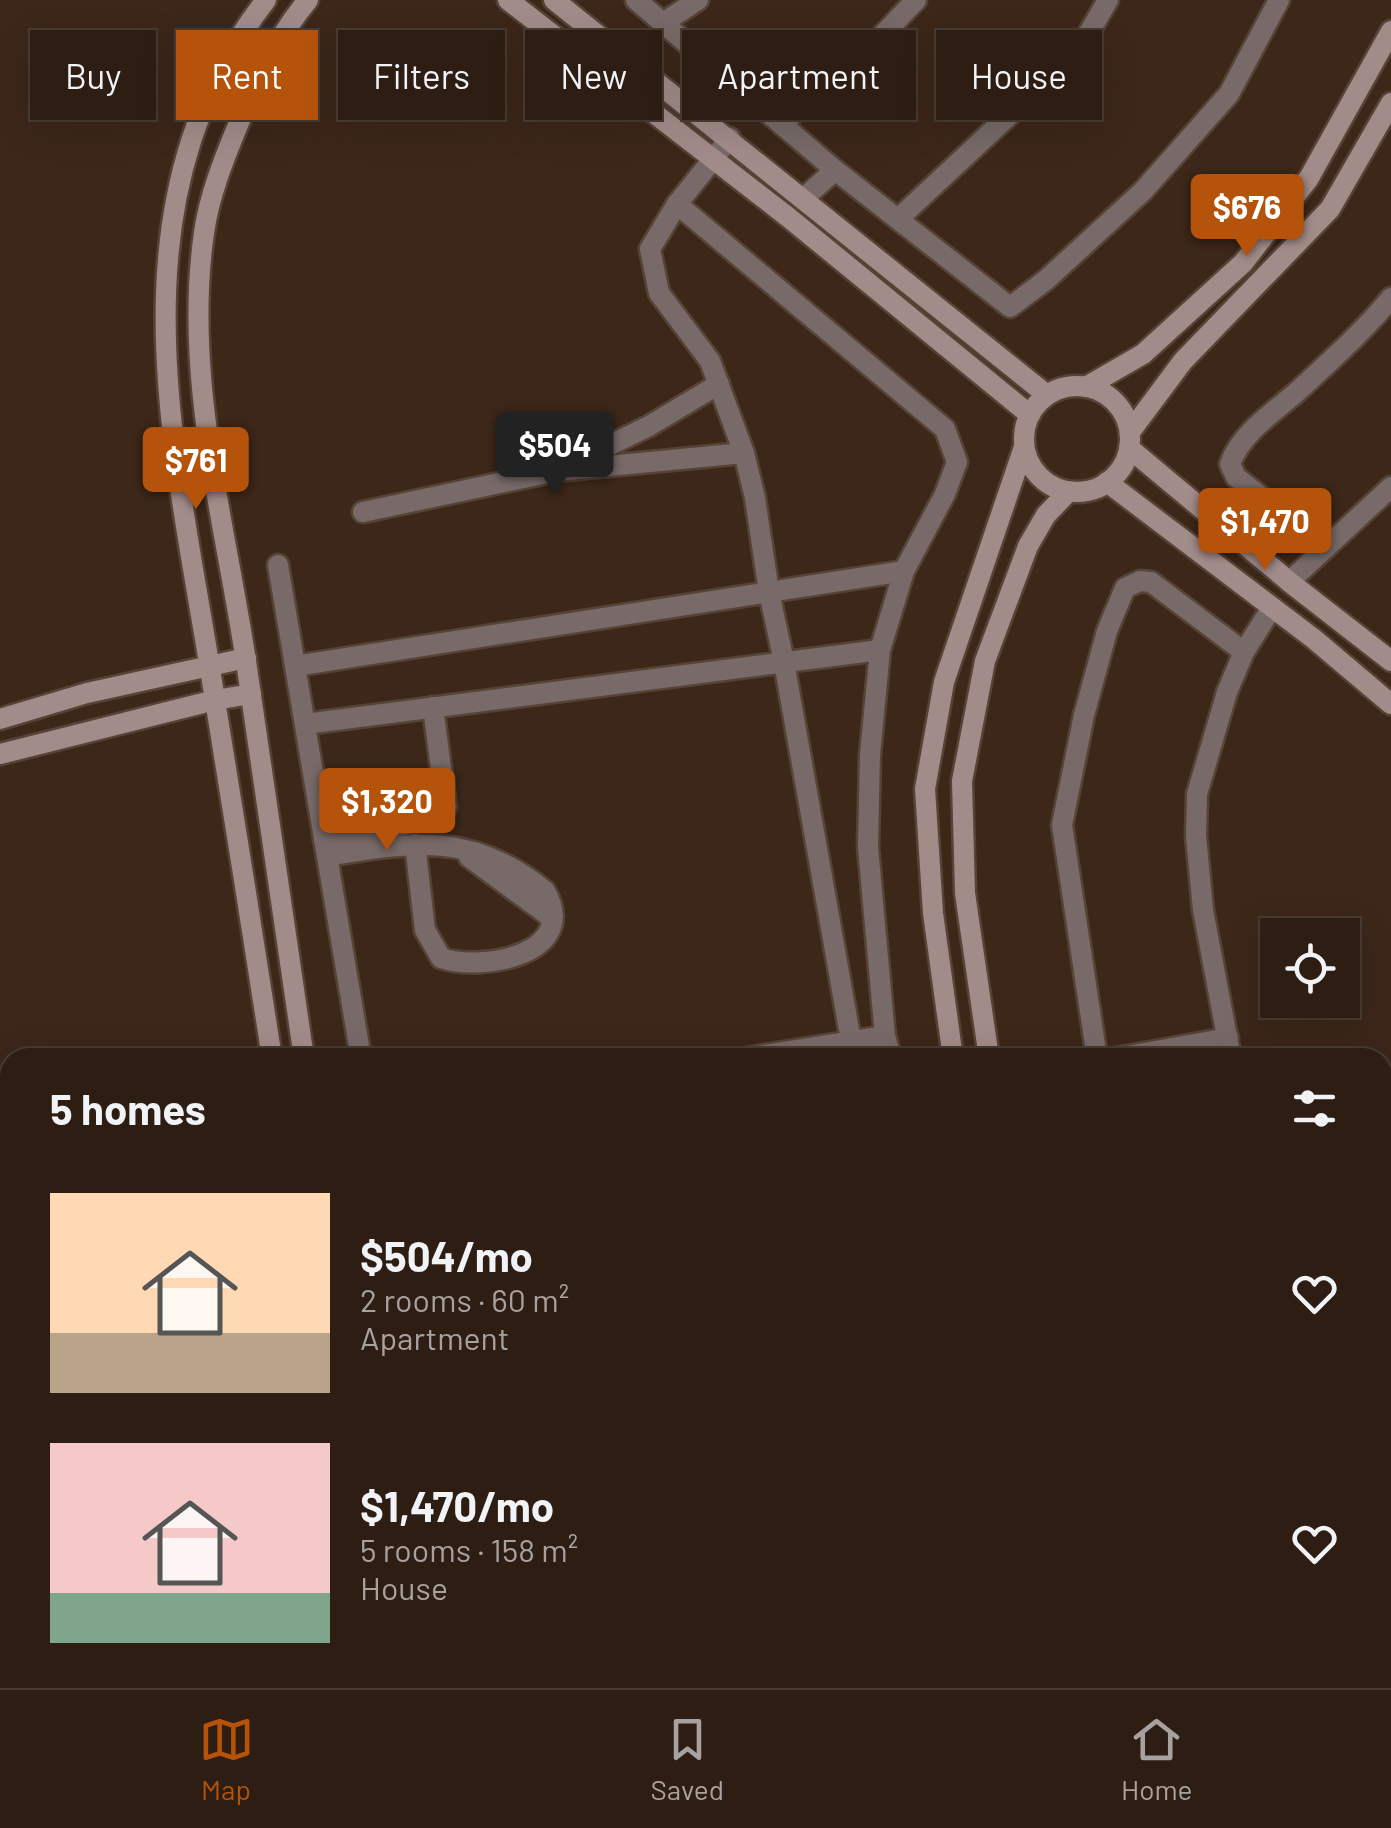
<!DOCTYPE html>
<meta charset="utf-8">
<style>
body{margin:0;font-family:Barlow,sans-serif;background:#35261c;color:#f1f3f6;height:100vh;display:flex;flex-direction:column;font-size:38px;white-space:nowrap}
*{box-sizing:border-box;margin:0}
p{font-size:32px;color:#a7a2a0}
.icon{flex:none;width:55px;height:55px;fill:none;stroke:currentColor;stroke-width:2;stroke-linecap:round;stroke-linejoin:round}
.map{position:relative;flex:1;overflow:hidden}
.sheet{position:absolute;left:0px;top:1048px;width:1392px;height:642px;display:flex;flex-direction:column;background:#2d1d13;border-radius:30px 30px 0 0;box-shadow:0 10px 40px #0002,0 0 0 2px #483b33}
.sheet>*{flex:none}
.guide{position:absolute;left:30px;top:30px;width:1332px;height:90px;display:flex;gap:20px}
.fabs{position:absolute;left:1260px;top:918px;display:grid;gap:20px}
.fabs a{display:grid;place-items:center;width:100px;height:100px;border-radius:0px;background:#2d1d13;box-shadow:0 10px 40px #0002,0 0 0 2px #483b33;font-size:50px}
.price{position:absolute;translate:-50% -85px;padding:0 22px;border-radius:10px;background:#b45309;color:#fff;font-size:32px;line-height:65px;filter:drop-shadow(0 2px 5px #0008)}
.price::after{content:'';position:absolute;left:50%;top:60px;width:30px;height:22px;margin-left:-15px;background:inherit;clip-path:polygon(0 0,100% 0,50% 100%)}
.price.current{background:#222;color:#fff}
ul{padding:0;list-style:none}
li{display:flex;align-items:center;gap:30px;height:250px;padding:0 50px}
li span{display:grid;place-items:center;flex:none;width:280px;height:200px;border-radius:0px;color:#555}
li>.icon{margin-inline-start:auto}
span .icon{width:120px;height:120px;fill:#fffc;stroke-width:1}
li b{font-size:42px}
h2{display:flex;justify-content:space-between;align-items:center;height:120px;padding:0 50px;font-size:42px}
.pill{padding:0 35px;border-radius:0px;background:#2d1d13;box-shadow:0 10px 40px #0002,0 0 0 2px #483b33;font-size:35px;line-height:90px}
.pill.current{background:#b45309;color:#fff}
.menu{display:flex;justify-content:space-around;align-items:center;height:140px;border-top:2px solid #483b33;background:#2d1d13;font-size:28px;color:#a7a2a0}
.menu a{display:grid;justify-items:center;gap:5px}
.menu .current{color:#b45309}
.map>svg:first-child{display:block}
</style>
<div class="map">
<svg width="1391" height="1688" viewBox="0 0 1391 1688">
<rect width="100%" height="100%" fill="#3c2719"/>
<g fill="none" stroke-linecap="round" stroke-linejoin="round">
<!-- street casing -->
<g stroke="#574336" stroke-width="25">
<g id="street">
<path d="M636 0 835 170 1010 307 1046 280 1143 191 1229 94 1279 0"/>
<path d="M663 23 698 0"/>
<path d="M781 124 876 42 916 0"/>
<path d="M730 138 677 204 650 249 659 293 710 361 744 453 755 498 769 592 784 662 851 1041"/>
<path d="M803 199 835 170"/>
<path d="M677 204 945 429 957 462 945 494 904 571 880 650 870 755 868 847 885 1036 891 1058"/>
<path d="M898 219 1079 50 1108 0"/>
<path d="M571 464 649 426 719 384"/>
<path d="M363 512 556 471 744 453"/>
<path d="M1326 548 1236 477 1230 464C1241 433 1274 412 1298 391 1330 361 1363 332 1391 298"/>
<path d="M278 565 361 1058"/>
<path d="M1289 582 1391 487"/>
<path d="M295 666 904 571"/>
<path d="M305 724 880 650"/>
<path d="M324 840 439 818 446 807 433 707"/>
<path d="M327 856C412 842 472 831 545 891 581 954 483 972 441 958L425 930 415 844"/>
<path d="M469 857 552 918"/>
<path d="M746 1058 885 1036"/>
<path d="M1097 1058 1062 825 1084 715 1107 631 1125 588 1140 581 1151 582 1244 652"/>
<path d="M1116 1058 1228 1038"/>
<path d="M1231 1058 1203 910 1196 836 1197 794 1227 692 1244 652 1271 609"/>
<path d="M1382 1216 1391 1174"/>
<path d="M1382 1539 1391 1536"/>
<path d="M1382 1655 1391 1651"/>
<path d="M1017 1680 1018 1688"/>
<path d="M0 1687 42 1680"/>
<path d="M1292 1688 1315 1680"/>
</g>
</g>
<!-- secondary casing -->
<g stroke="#574336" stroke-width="25">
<g id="secondary">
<path d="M266 0C110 200 173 441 210 669 231 799 252 928 272 1058"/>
<path d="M508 0 788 217 1030 415"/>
<path d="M554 0 1047 395"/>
<circle cx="1077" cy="439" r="53"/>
<path d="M1086 387 1143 354 1243 263 1309 178 1391 31"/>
<path d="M1130 432 1183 361 1330 209 1391 103"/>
<path d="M1129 448 1292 584 1391 661"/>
<path d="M1107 482 1314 639 1391 704"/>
<path d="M0 719 87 693 246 658"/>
<path d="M0 754 215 700 251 694"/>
<path d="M304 1058C284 928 267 798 247 668 226 525 183 378 204 233 209 196 224 159 238 125 255 82 278 36 308 0"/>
<path d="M953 1058 933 913 925 789 944 682 1024 447"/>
<path d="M989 1058 965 893 962 781 985 661 1028 546 1046 515 1068 492"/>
<path d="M0 1232 10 1231"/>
<path d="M0 1261 10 1260"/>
<path d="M537 1680 538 1688"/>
<path d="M905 1680 906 1688"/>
<path d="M925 1680 926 1688"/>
<path d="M242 1688 243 1680"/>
<path d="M611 1688 659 1680"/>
</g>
</g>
<!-- street -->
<use href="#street" stroke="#776a68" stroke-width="20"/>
<!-- secondary -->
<use href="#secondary" stroke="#a28c89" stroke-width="20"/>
</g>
</svg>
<div class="fabs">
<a><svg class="icon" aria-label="locate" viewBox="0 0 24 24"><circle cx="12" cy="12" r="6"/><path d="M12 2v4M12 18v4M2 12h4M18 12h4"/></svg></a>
</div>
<b class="price" style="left:1247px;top:259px">$676</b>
<b class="price current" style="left:555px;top:497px">$504</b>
<b class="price" style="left:196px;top:512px">$761</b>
<b class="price" style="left:1265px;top:573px">$1,470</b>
<b class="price" style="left:387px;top:853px">$1,320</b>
<div class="guide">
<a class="pill">Buy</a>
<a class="pill current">Rent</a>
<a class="pill">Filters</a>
<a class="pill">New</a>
<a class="pill">Apartment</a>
<a class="pill">House</a>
</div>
<section class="sheet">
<h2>5 homes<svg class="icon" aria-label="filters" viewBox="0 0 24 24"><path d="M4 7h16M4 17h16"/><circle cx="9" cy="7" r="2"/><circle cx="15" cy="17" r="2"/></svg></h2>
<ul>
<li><span style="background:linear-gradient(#ffd9b3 70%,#b9a48a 0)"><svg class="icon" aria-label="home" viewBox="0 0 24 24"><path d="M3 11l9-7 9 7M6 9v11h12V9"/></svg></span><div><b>$504/mo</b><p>2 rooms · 60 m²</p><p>Apartment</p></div><svg class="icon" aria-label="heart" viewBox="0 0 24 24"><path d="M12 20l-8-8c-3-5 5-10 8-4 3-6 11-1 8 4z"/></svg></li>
<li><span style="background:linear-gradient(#f6c9c9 75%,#7fa58c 0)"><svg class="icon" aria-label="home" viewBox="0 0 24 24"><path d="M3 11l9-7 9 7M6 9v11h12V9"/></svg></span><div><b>$1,470/mo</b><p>5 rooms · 158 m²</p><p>House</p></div><svg class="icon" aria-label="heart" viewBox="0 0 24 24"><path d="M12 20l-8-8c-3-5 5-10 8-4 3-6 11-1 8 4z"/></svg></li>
</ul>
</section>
</div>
<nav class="menu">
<a class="current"><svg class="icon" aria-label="map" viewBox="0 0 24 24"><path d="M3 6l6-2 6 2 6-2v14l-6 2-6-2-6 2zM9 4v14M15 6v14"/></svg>Map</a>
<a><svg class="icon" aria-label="saved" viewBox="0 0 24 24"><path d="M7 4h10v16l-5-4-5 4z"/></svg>Saved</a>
<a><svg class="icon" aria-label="home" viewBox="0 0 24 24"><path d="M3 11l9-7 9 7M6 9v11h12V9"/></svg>Home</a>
</nav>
